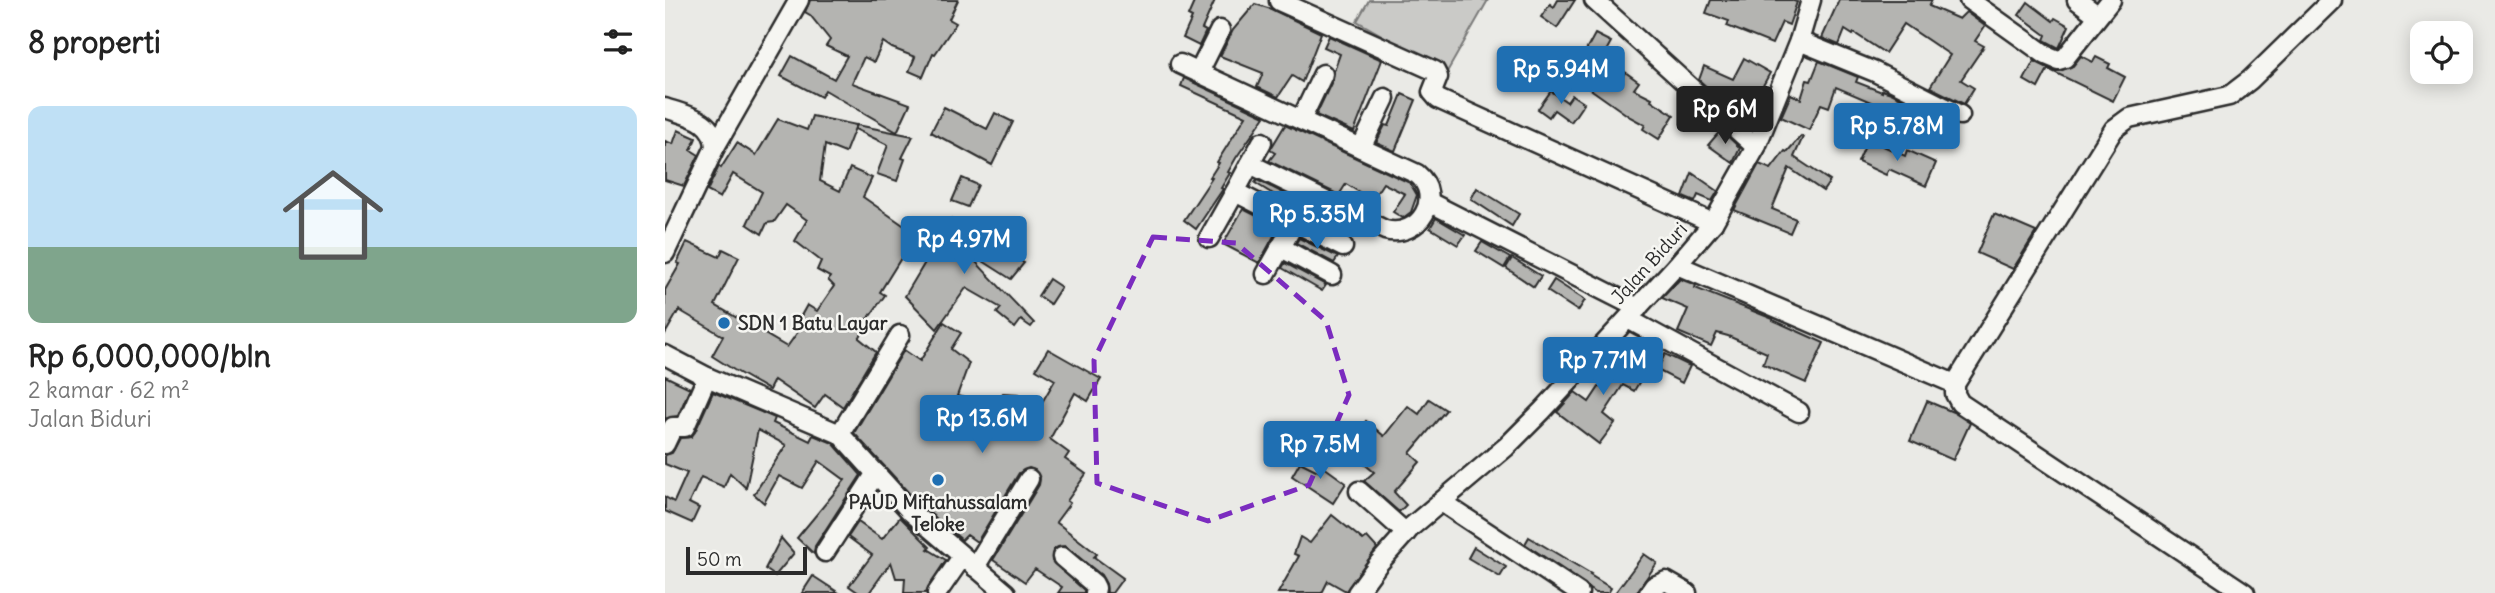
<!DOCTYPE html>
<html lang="id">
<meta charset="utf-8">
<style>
body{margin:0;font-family:Delius,sans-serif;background:#f2f2f2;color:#222;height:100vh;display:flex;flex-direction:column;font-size:26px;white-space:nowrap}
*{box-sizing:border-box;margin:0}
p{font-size:23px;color:#767676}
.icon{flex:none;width:38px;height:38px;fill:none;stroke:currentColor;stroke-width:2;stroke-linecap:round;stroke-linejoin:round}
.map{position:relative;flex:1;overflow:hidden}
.side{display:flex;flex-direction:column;background:#fff;width:665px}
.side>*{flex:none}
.controls{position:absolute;left:1745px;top:21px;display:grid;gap:14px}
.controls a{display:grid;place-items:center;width:63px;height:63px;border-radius:14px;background:#fff;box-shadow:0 4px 18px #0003;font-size:35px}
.scale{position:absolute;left:21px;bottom:18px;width:121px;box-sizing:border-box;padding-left:7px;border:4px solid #2b2b2b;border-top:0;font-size:19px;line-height:24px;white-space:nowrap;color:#2b2b2b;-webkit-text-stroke:5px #f6f6f2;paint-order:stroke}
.price{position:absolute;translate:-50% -60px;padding:0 16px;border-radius:7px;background:#1f6fb2;color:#fff;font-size:23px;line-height:46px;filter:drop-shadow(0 2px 4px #0008)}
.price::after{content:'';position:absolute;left:50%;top:42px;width:21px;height:16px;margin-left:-10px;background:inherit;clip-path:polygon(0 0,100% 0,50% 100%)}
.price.selected{background:#222;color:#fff}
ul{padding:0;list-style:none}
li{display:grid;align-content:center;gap:14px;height:371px;padding:0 28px}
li+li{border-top:2px solid #e0e0e0}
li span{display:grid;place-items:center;height:217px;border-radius:14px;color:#555}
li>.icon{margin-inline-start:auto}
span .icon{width:126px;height:126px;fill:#fffc;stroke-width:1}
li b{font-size:30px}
h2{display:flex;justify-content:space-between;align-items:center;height:84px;padding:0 28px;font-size:30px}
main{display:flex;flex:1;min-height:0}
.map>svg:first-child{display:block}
</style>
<main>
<section class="side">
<h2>8 properti<svg class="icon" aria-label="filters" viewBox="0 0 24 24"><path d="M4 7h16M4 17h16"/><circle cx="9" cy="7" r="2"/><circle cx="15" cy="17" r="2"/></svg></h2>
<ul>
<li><span style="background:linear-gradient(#bfe0f5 65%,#7fa58c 0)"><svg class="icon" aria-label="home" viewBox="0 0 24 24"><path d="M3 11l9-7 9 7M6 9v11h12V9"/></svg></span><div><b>Rp 6,000,000/bln</b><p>2 kamar · 62 m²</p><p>Jalan Biduri</p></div></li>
</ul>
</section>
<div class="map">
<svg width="1830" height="593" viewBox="0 0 1830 593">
<rect width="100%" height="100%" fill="#eaeae6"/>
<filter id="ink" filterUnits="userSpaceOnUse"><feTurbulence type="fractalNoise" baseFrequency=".0143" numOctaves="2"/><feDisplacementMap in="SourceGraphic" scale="14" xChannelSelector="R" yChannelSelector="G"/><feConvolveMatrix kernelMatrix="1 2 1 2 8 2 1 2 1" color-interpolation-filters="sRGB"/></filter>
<g filter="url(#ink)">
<!-- green -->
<path fill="#cacac7" stroke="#7a7a79" stroke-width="2" d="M704 0H823L782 72 692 21Z"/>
<!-- building -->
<g fill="#b4b4b1" stroke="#2b2b2b" stroke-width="2">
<path d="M145 0H293L284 19 291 23 270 54 268 53 258 77 244 71 250 57 227 48 218 42 209 62 199 57 187 83 245 104 232 132 160 90 156 97 116 76 127 56 169 79 182 56 161 46 165 40 145 15 140 12Z"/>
<path d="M530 0H550L537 29 541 31 534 46 518 38 527 18 523 16Z"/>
<path d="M893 0H910L892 28 876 17 885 4 889 7Z"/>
<path d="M1046 0H1125L1132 2 1124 25 1117 22 1107 44 1062 26 1064 21 1041 13Z"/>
<path d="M1174 0H1267L1264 6 1294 19 1301 12 1320 26 1310 41 1319 46 1296 80 1309 88 1299 104 1265 87 1285 55 1239 24 1220 53 1189 33 1188 35 1180 30 1174 45 1157 38Z"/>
<path d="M1363 2 1388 21 1390 18 1404 26 1394 48 1379 40 1381 35 1354 15Z"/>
<path d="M590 4 606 9 656 33 637 82 627 76 613 97 592 87 598 73 555 56 568 30Z"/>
<path d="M930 34 946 42 934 64 918 56Z"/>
<path d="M664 36 717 60 689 132 651 115 668 79 669 71 675 54 659 47Z"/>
<path d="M866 49 877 57 864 75 853 67Z"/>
<path d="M1416 56 1428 62 1431 57 1445 64 1443 68 1460 77 1448 101 1383 69 1373 88 1359 80 1369 61 1389 71H1395L1408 66Z"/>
<path d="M1079 58 1105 73 1084 111 1081 122 1064 108 1070 99 1045 90 1034 80 1039 66 1068 79Z"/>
<path d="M1154 61 1193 77 1191 82 1217 92V90L1226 93 1272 116 1266 134 1250 129 1251 125 1230 118 1231 115 1211 109 1213 105 1171 87 1164 107 1156 104 1144 130 1116 117 1126 94 1136 99 1142 80 1146 81Z"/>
<path d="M933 72 953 83 960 72 974 82 969 89 987 98 986 100 1009 115 994 139 978 129 980 125 965 117 924 88Z"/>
<path d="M519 78 600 116 571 158 563 172 565 173 556 188 558 189 531 229 519 220 547 178 545 177 554 163 552 162 581 116 516 86Z"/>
<path d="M886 91 902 102 907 95 919 103 906 122 889 110 884 117 873 109Z"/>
<path d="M737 94 751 100 730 151 711 143 720 125 724 126Z"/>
<path d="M279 107 322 129 330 113 348 122 327 165 266 132Z"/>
<path d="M147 116 191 125 180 153 160 145 155 181 175 191 185 168 207 178 198 197 251 234 215 292 220 295 203 319 206 321 194 338 211 352 178 407 160 394 150 408 109 380 104 390 69 370 47 356 58 336 14 310 0 334V290L15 264 12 263 22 242 54 257 58 249 74 257 50 305 122 347 137 326 132 323 142 305 152 311 169 286 163 280 165 277 152 270 156 261 130 241 142 220 121 205 109 222 102 223 97 234 82 224 97 192 68 174 55 198 42 191 54 166 56 168 72 143 91 155 113 119 142 130Z"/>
<path d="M192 125 248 136 237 158 240 159 232 181 212 174 223 145 190 129Z"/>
<path d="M620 125 745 183 752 195 746 212 738 218 728 212 740 194 718 183 707 200 681 184 674 195 604 161 610 153 605 150Z"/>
<path d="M13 130 31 138 26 150 34 155 19 186 0 180V141L8 144Z"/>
<path d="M1056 130 1075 148 1068 163 1043 145Z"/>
<path d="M1136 136 1138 137 1129 157 1165 181 1158 191 1124 168 1107 209 1131 219 1125 233 1069 210 1094 164 1106 169 1120 151 1122 152Z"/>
<path d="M1203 139 1240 156 1242 150 1271 163 1261 186 1224 169 1221 175 1193 162Z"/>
<path d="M1027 173 1053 191 1047 201 1033 195 1030 202 1018 197Z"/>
<path d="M297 178 313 185 303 207 287 201Z"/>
<path d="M592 180 691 229 685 239 647 218 590 183Z"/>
<path d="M812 188 854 214 847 226 806 199Z"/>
<path d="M578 209 614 227 594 263 558 244Z"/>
<path d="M1329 214 1371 232 1348 269 1312 253Z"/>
<path d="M771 218 800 235 793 245 765 228Z"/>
<path d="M286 219 313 242 319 234 333 243 335 240 347 250 344 254 359 263 346 279 310 256 308 259 369 323 366 327 356 320 350 328 332 313 336 308 301 288 272 329 240 296Z"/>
<path d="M634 238 673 257 669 263 631 243Z"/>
<path d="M817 242 845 258 839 268 811 251Z"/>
<path d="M847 258 876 276 869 287 841 268Z"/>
<path d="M620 263 661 285 657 291 617 268Z"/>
<path d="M384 279 396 287 385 304 373 296Z"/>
<path d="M1015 279 1031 285 1030 288 1108 319V320L1159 343 1141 383 1098 364 1102 353 1063 336 1052 333 1046 346 1013 332 1023 309 997 298Z"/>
<path d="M889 280 920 300 913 311 882 291Z"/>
<path d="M279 322 296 333 286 349 304 363 292 396 329 405 338 393 354 394 353 403 369 416 390 380 371 369 383 349 436 379 423 401 410 393 385 439 404 453 400 459 421 474 402 501 405 503 391 522 432 554 429 557 458 578 447 593H442L441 584 436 575 400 546 393 547 388 550 387 561 419 590V593H393L397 587 370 569 360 582 328 560 374 485 375 479 370 470 364 468 354 473 312 542 302 535 297 540 254 504 189 433 239 350 255 361Z"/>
<path d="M949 350 982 369 969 391 958 385 939 414 950 423 934 444 892 412 910 392 924 402 942 375 933 370Z"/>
<path d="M1000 354 1025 366 1017 383 992 370Z"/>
<path d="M0 376 25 388 13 416 0 419Z"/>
<path d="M48 392 110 418 108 423 145 441 148 435 168 443 196 475 150 546 149 554 132 538 180 480 154 461 137 488 114 476 99 503 89 494 121 445 93 430 81 488 65 473 59 487 36 477 24 503 34 508 27 523 0 511V497L9 502 22 473 0 464V455L7 453 15 438 26 437 30 432Z"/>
<path d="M764 399 781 410 745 453 755 462 729 492 741 505 734 512 699 481 709 472 680 448 701 421 719 436 743 406 754 414Z"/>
<path d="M1262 401 1288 412 1305 423 1288 460 1245 441Z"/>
<path d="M635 462 655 472 659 467 681 483 668 503 627 476Z"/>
<path d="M667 515 698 540 702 537 712 548 681 591 663 581 657 593H613L634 556 629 554 635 537 645 543Z"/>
<path d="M235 517 265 547 263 549 281 560 263 587 261 593H239L240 578H231L226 562 204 593H194L184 586 207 555 183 537 193 522 217 539Z"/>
<path d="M864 537 926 574 925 575 946 588 943 593H931L924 589 920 584 860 544Z"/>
<path d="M116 538 129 553 110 576 100 569Z"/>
<path d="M809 547 841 567 835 577 803 558Z"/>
<path d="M979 554 992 563 971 593H950Z"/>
<path d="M148 576 174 593H137Z"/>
</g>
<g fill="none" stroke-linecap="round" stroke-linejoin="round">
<!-- minor casing -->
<g stroke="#2b2b2b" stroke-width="23">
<g id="minor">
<path d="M929 0 1091 147"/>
<path d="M1304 0 1381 55 1393 60 1400 58 1446 0"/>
<path d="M1412 0 1432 15"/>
<path d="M614 1 770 71 773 77 767 92 773 99 1048 223"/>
<path d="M1134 41 1210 72 1295 115"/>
<path d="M515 64 752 174C779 196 755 239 720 230L585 164 570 192 678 247"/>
<path d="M534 72 555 30"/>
<path d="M0 108C23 116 49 119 50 147L0 253"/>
<path d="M636 120 658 74"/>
<path d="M50 147 134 0"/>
<path d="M696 148 720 98"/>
<path d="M585 164 597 142"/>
<path d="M764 202 973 308"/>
<path d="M544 238 570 192"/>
<path d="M615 247 667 275"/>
<path d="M1012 265 1290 384"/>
<path d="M601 274 630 222"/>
<path d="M963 319 1134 412"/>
<path d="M0 355 42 377 175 434 246 512 341 593"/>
<path d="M175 434 235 335"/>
<path d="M0 444 8 427H20L42 377"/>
<path d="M694 491 741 533"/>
<path d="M778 503 914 593"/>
<path d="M160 552 211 473"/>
<path d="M397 557 429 584 431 588 430 593"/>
<path d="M310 567 364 479"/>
<path d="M272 593 297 557"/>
<path d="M692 593 714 563 746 527 841 447 877 411 1012 265 1048 223 1091 147 1134 41 1146 0"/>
<path d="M984 593 989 586 1001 581 1022 593"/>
<path d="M1580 593 1295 403 1290 394V384L1449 129 1464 118 1564 96 1585 80 1667 0"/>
</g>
</g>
<!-- minor -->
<use href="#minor" stroke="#f6f6f2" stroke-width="18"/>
</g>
</g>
<!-- marked area -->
<path fill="none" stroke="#7b2cbf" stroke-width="5" stroke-dasharray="14 9" stroke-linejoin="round" d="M488 237 571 243 661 321 684 395 644 485 543 521 432 483 429 360Z"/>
<!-- markers -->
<g fill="#1f6fb2" stroke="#f6f6f2" stroke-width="2.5">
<circle cx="59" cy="323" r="7"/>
<circle cx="273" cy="480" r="7"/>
</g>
<g text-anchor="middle" stroke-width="5" stroke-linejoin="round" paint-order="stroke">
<!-- street labels -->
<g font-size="19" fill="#2b2b2b" stroke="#f6f6f2">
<text transform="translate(984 263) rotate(-48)" y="7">Jalan Biduri</text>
</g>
<!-- poi labels -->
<g font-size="19" font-weight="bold" fill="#2b2b2b" stroke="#f6f6f2" text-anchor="start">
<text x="73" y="330">SDN 1 Batu Layar</text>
<text x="273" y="509" text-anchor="middle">PAUD Miftahussalam<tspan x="273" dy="22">Teloke</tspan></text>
</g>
</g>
</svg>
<div class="controls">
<a><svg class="icon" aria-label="locate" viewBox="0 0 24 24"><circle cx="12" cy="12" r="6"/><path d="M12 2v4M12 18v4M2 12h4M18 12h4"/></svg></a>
</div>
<div class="scale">50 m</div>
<b class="price" style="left:896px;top:106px">Rp 5.94M</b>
<b class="price selected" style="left:1060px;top:146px">Rp 6M</b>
<b class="price" style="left:1232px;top:163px">Rp 5.78M</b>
<b class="price" style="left:652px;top:251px">Rp 5.35M</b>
<b class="price" style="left:299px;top:276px">Rp 4.97M</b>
<b class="price" style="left:938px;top:397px">Rp 7.71M</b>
<b class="price" style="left:317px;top:455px">Rp 13.6M</b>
<b class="price" style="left:655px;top:481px">Rp 7.5M</b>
</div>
</main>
